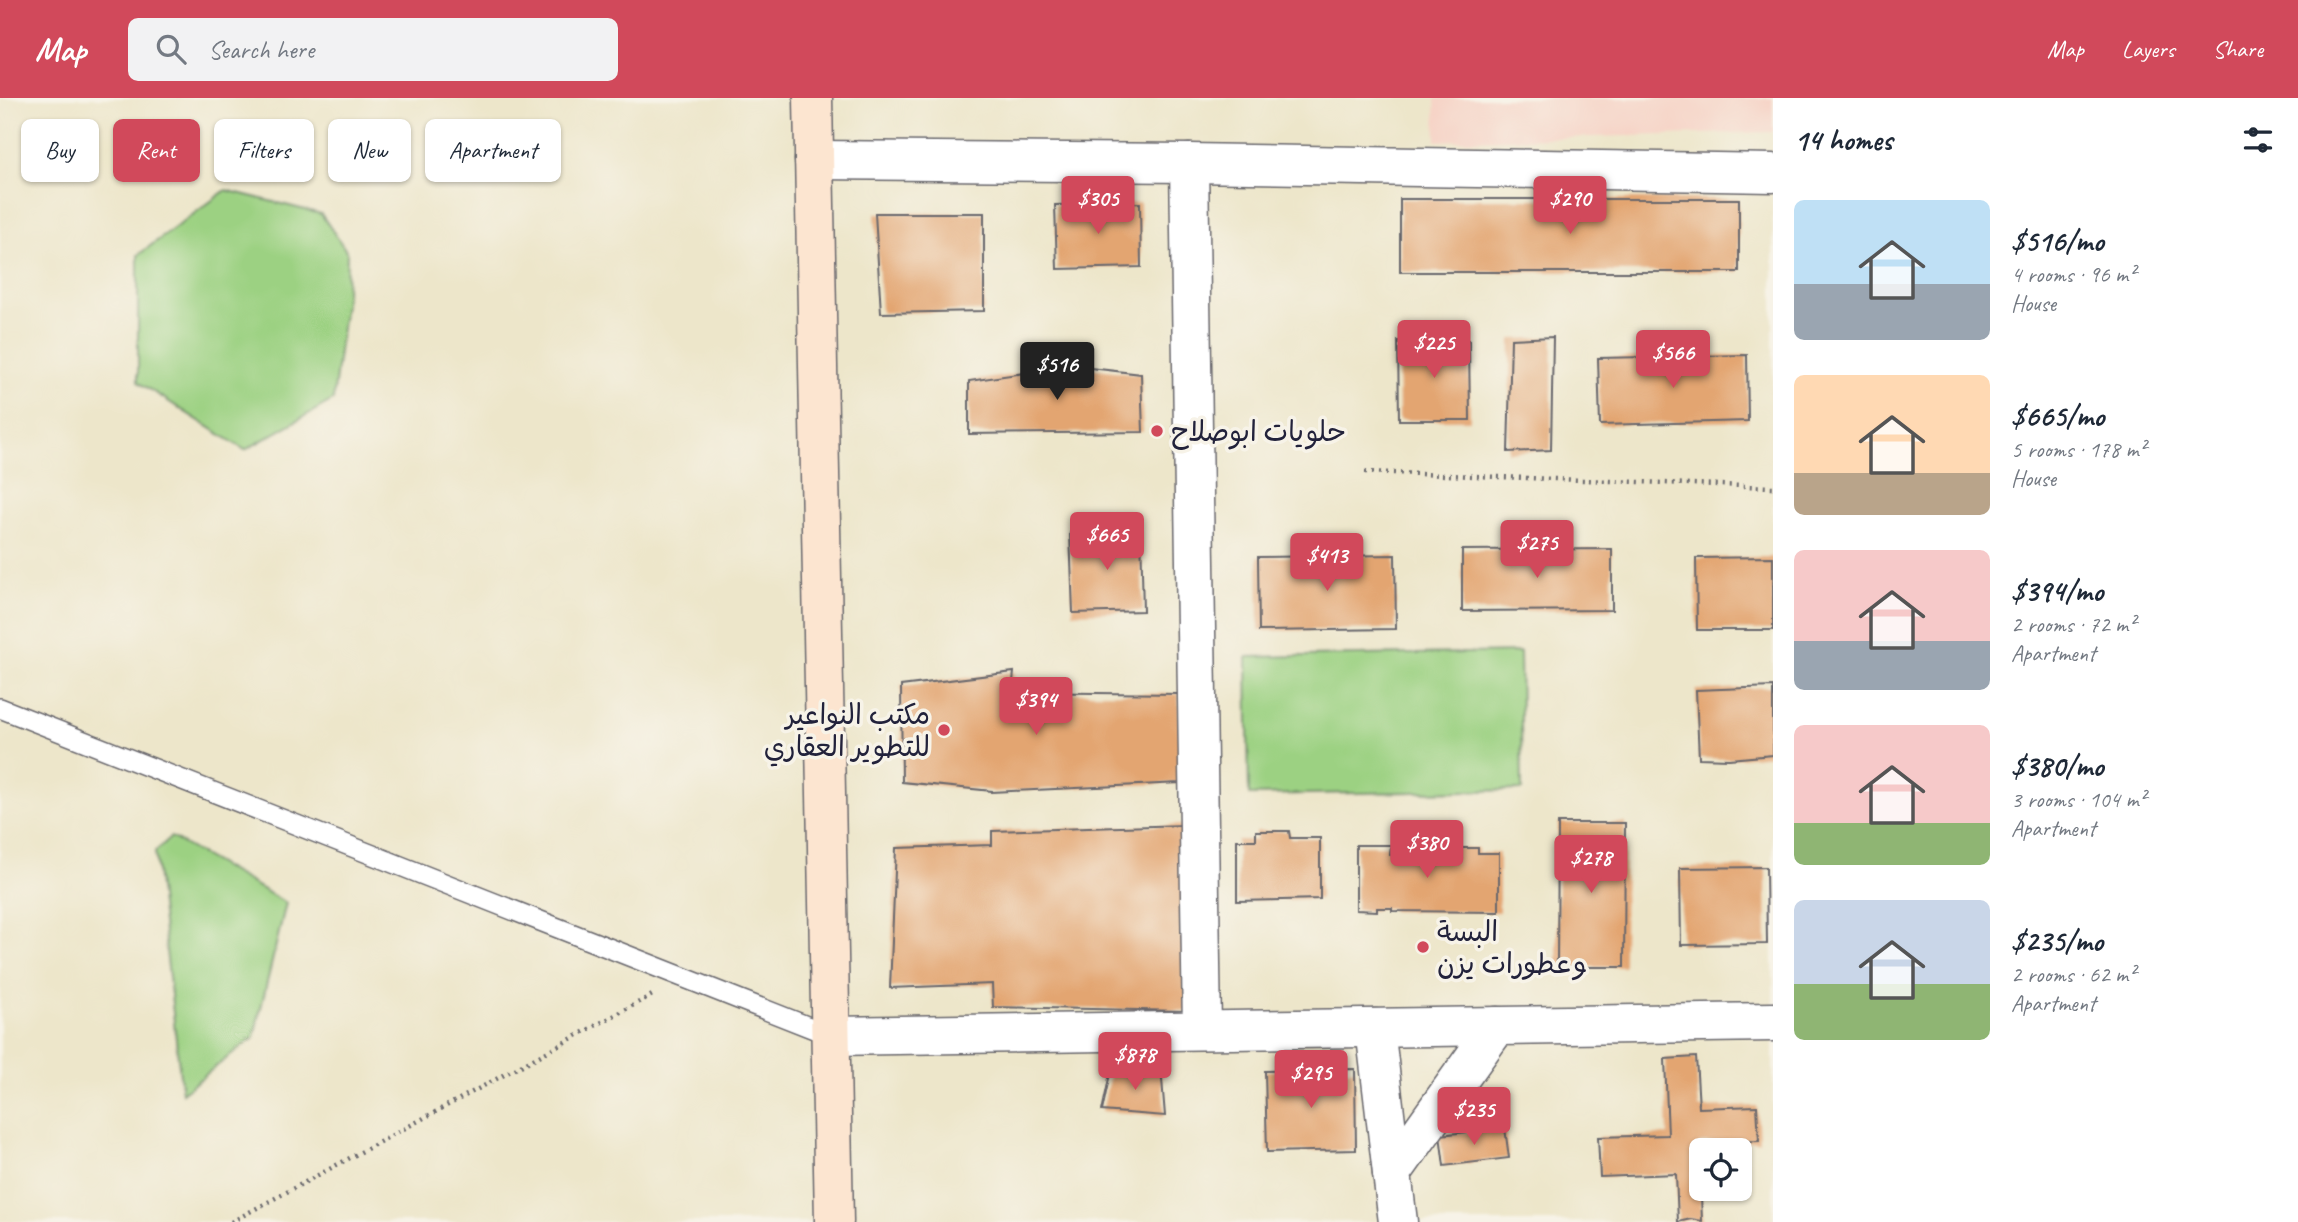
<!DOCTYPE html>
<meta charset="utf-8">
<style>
body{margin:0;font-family:Caveat,"Playpen Sans Arabic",sans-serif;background:#f2f2f3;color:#1f2937;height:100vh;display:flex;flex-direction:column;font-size:26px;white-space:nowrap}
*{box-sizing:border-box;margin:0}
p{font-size:23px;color:#747a83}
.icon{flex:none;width:38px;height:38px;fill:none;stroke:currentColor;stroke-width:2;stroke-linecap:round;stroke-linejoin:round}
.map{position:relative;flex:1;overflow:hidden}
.sheet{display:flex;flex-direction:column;background:#fff;width:525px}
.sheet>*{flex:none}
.top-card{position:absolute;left:21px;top:21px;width:665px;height:63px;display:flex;gap:14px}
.tools{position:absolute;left:1689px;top:1040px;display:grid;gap:14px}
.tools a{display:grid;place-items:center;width:63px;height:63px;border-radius:10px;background:#fff;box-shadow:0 2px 5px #0004;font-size:35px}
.price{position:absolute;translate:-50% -60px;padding:0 16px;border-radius:7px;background:#d1495b;color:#fff;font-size:23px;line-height:46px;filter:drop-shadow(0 2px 4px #0008)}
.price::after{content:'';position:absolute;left:50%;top:42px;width:21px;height:16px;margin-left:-10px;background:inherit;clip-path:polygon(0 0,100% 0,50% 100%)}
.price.current{background:#222;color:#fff}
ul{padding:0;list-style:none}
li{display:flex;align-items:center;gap:21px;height:175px;padding:0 21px}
li span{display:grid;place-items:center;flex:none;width:196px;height:140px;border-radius:10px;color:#555}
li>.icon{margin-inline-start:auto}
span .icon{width:84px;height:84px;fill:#fffc;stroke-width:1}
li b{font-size:30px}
h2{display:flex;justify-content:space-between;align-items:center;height:84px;padding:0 21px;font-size:30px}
.pill{padding:0 24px;border-radius:10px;background:#fff;box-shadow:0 2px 5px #0004;font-size:24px;line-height:63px}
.pill.current{background:#d1495b;color:#fff}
header{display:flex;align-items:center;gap:42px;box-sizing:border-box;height:98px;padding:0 35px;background:#d1495b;color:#fff}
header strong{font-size:33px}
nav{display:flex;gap:38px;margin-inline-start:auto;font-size:24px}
.search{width:490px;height:63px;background:#f2f2f3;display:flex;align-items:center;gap:18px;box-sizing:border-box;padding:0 24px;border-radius:10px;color:#747a83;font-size:26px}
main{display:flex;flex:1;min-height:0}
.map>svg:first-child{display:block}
</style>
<header>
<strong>Map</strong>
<div class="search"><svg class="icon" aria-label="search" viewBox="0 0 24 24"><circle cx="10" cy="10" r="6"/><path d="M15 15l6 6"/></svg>Search here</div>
<nav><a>Map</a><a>Layers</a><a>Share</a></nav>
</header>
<main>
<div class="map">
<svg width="1773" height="1124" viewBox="0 0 1773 1124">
<rect width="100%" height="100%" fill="#f7f3e8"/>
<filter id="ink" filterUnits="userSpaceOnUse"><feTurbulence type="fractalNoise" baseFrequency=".0143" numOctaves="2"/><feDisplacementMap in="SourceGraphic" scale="14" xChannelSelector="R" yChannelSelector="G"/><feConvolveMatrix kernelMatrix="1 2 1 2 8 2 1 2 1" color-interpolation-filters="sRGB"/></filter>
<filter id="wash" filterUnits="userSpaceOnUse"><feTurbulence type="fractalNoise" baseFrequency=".00686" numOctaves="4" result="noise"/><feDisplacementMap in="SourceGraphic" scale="28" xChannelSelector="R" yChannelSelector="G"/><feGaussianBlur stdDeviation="1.57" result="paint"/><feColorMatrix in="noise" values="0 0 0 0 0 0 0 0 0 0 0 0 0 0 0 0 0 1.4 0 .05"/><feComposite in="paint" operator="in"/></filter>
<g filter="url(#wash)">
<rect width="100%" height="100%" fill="#ede6ca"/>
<!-- built -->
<path fill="#f6d2c5" d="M1435 0H1773V34L1436 43Z"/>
<!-- green -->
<g fill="#9cd182" stroke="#5f7a5e" stroke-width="2">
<path d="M226 92 321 116 347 154 346 197 333 302 245 352 138 284V157Z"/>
<path d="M1520 554 1522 692 1249 697 1247 559Z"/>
<path d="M171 739 286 805 254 939 182 995 155 754Z"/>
</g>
<g id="blocks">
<!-- building -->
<g fill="#e3a571">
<rect x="1400" y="101" width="339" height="73"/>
<path d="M1140 105 1141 169 1057 171 1055 107Z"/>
<path d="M875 115H984V213L881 215Z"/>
<path d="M1553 239 1551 352 1508 354 1511 241Z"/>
<path d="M1469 242 1470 322H1399L1398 243Z"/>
<path d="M1747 257 1748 323 1600 327 1598 260Z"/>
<path d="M1073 268 1141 276 1143 334 969 336V283Z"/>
<path d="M1141 433 1143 513 1073 515 1070 435Z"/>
<path d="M1612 451V512L1462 513V452Z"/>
<path d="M1395 457 1396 531 1259 533 1258 459Z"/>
<path d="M1773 459V532H1697L1696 460Z"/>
<path d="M1014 574 1012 594 1179 596 1180 685 992 694V693L902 684 901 588Z"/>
<path d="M1773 589V657L1729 661 1699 660 1696 592Z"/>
<path d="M1558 725H1625L1624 869H1557Z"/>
<path d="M1185 727 1187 913 993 909 992 886 890 890 896 750 992 747V733Z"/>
<path d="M1256 733H1289L1290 740H1320V801L1237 803V742H1256Z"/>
<path d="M1356 747H1391L1390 757H1427V750H1478V755H1499V814L1392 813V810H1377V813L1356 812Z"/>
<path d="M1766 769 1767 846 1681 847 1680 770Z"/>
<path d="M1696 959 1699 1010 1757 1008 1759 1043 1699 1045 1702 1123 1691 1121 1678 1124 1676 1076 1600 1079 1598 1039 1668 1037 1665 961Z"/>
<path d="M1161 969 1165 1018 1102 1013 1111 971Z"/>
<path d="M1355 971 1356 1052 1267 1054 1265 973Z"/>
<path d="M1505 1030 1509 1060 1444 1068 1440 1037Z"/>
</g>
</g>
</g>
<g filter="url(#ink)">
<use href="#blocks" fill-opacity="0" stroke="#69676d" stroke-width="2"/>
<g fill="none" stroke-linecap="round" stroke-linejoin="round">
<!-- lane casing -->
<g stroke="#69676d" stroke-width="22">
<path id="lane" d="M0 610 832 938"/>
</g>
<!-- street casing -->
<g stroke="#69676d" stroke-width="41">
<g id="street">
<path d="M814 62 1189 65 1773 75"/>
<path d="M1189 65 1202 932"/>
<path d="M1375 930 1392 1075"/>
<path d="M832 938 1773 924"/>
<path d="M1398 1124 1392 1075 1497 928"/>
</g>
</g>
<!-- secondary casing -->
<g stroke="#69676d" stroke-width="41">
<path id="secondary" d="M813 0 834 1124"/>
</g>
<!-- path -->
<g stroke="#69676d" stroke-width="4.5" stroke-dasharray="2 5" stroke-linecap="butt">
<path d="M1365 374 1773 389"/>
<path d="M231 1124 656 895"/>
</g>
<!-- lane -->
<use href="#lane" stroke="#fff" stroke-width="19"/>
<!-- street -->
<use href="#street" stroke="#fff" stroke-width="38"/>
<!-- secondary -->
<use href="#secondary" stroke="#fce5d0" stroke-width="38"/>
</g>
</g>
<!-- markers -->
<g fill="#d1495b" stroke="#f7f3e8" stroke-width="2.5">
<circle cx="1157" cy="333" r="7"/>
<circle cx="944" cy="632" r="7"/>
<circle cx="1423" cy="849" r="7"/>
</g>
<g text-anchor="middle" stroke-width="7" stroke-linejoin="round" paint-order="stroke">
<!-- poi labels -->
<g font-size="28" fill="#22223b" stroke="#f7f3e8" text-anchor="start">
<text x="1171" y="343">حلويات ابوصلاح</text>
<text x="930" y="626" text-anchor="end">مكتب النواعير<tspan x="930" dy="32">للتطوير العقاري</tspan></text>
<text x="1437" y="843">البسة<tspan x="1437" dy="32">وعطورات يزن</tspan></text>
</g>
</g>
</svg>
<div class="tools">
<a><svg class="icon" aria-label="locate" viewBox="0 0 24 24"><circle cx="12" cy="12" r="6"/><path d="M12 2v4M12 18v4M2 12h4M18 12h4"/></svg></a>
</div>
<b class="price" style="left:1098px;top:138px">$305</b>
<b class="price" style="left:1570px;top:138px">$290</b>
<b class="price" style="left:1434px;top:282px">$225</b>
<b class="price" style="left:1673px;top:292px">$566</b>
<b class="price current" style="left:1057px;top:304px">$516</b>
<b class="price" style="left:1107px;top:474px">$665</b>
<b class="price" style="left:1537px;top:482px">$275</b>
<b class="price" style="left:1327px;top:495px">$413</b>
<b class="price" style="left:1036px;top:639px">$394</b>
<b class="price" style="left:1427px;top:782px">$380</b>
<b class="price" style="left:1591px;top:797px">$278</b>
<b class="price" style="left:1135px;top:994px">$878</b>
<b class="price" style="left:1311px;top:1012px">$295</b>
<b class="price" style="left:1474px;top:1049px">$235</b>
<div class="top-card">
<a class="pill">Buy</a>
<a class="pill current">Rent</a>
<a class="pill">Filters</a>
<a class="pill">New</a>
<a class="pill">Apartment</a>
</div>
</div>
<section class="sheet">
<h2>14 homes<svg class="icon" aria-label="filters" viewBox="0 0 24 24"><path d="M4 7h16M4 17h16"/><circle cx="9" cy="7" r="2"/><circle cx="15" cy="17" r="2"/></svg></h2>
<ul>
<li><span style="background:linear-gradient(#bfe0f5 60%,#9aa5b1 0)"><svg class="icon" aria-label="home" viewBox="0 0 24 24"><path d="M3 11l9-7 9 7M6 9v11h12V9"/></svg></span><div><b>$516/mo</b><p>4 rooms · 96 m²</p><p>House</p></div></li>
<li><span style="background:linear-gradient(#ffd9b3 70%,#b9a48a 0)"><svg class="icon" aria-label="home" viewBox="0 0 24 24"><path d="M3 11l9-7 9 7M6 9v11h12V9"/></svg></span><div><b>$665/mo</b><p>5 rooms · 178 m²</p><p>House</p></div></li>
<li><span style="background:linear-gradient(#f6c9c9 65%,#9aa5b1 0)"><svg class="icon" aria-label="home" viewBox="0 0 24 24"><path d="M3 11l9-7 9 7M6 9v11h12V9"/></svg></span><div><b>$394/mo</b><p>2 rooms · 72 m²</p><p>Apartment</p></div></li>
<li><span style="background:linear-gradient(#f6c9c9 70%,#8fb573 0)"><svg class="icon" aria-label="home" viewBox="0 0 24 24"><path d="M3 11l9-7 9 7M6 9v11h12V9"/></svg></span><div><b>$380/mo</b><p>3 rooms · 104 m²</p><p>Apartment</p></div></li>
<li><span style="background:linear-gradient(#c9d6e8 60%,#8fb573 0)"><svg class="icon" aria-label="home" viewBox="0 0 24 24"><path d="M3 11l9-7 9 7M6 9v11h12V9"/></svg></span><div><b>$235/mo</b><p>2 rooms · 62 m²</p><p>Apartment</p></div></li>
</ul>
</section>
</main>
